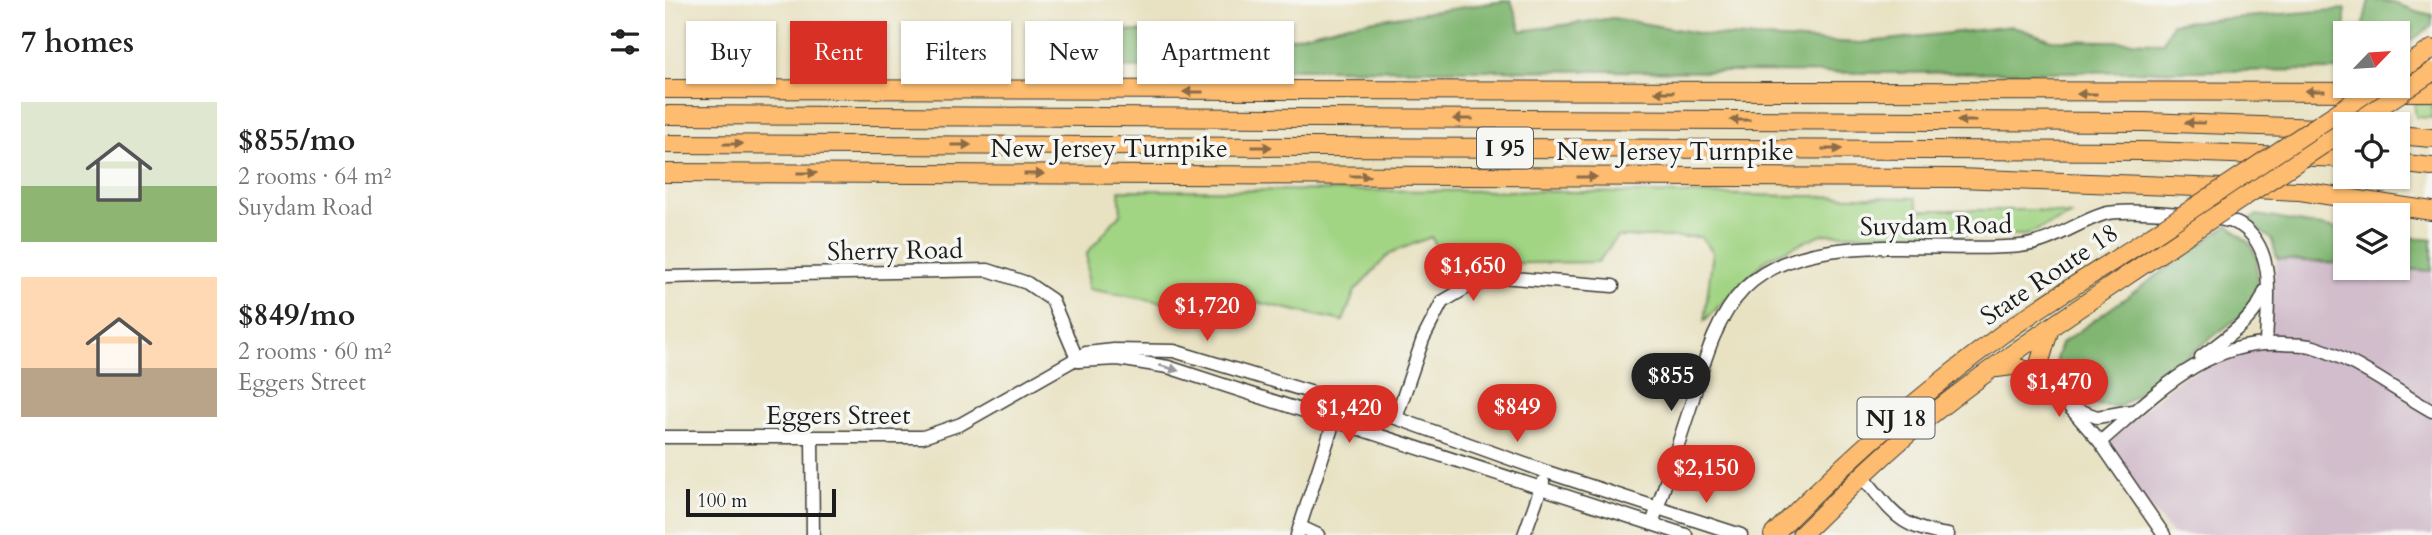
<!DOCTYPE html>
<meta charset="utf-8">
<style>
body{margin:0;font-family:Cardo,serif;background:#f6f6f6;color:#222;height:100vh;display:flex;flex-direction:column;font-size:26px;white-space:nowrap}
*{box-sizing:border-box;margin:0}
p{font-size:23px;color:#767676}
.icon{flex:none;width:38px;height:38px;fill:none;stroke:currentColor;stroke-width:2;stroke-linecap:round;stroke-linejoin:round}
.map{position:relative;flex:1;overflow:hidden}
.drawer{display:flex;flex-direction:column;background:#fff;width:665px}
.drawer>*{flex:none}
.banner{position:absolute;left:21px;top:21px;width:665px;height:63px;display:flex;gap:14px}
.needle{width:46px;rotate:65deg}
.controls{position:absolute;left:1668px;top:21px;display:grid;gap:14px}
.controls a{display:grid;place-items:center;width:77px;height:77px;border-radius:0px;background:#fff;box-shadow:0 2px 5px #0004;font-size:35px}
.scale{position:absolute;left:21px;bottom:18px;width:150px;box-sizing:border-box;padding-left:7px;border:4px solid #1c1c1c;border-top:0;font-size:19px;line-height:24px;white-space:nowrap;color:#1c1c1c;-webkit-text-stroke:5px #f6f6f2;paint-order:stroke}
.price{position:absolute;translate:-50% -60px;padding:0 16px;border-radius:24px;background:#d93025;color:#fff;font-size:23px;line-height:46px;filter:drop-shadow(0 2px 4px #0008)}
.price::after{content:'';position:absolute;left:50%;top:42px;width:21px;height:16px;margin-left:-10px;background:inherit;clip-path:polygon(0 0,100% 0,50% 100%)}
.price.active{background:#222;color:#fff}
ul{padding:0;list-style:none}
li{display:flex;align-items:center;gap:21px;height:175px;padding:0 21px}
li span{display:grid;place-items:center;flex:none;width:196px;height:140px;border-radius:0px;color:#555}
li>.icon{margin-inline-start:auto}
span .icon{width:84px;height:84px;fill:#fffc;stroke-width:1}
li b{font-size:30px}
h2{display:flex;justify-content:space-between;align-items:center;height:84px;padding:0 21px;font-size:30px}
.tag{padding:0 24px;border-radius:0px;background:#fff;box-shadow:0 2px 5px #0004;font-size:24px;line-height:63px}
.tag.active{background:#d93025;color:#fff}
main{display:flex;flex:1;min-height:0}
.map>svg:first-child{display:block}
</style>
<main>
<section class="drawer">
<h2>7 homes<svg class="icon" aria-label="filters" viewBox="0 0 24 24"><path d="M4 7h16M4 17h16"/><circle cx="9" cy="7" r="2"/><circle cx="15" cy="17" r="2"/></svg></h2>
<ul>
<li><span style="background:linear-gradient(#dfe7d0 60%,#8fb573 0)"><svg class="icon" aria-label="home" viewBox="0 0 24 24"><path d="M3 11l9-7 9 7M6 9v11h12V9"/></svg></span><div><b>$855/mo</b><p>2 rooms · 64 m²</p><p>Suydam Road</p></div></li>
<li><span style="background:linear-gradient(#ffd9b3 65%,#b9a48a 0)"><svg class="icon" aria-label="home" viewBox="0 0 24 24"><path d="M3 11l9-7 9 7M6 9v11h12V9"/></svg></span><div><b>$849/mo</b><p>2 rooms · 60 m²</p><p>Eggers Street</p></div></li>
</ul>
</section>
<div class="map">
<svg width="1767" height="535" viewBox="0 0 1767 535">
<rect width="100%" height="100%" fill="#f6f6f2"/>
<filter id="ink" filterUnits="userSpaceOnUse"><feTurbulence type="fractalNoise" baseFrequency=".0143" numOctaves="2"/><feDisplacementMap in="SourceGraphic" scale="14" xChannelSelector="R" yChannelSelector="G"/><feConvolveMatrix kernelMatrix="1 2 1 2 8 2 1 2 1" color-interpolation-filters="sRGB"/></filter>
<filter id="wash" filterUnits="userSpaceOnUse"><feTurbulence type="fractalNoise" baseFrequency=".00686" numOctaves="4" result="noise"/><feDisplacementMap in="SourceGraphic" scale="28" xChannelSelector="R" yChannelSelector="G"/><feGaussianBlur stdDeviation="1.57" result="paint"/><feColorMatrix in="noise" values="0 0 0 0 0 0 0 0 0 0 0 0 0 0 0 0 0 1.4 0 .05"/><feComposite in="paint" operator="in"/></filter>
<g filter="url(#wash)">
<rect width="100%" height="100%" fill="#e8e2c2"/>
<!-- industrial -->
<path fill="#d1bdcb" d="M1612 259 1680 264V268L1767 271V535H1625L1622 532 1619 535H1508L1436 449 1515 377 1598 345Z"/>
<!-- green -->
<g fill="#a1d483" stroke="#5e7850" stroke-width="2">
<path d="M1749 103 1767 104V118L1751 117Z"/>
<path d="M454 190 858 191 1250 198 1254 210H1370L1406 215 1361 235 1157 234 1103 258 1039 321 1048 252 1036 237H952L933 262 807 264 785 268 766 237 725 253 690 291 678 321 591 302 580 286 539 291 507 304 423 289 422 253 456 213Z"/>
</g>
<!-- forest -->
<g fill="#80b671" stroke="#4e6946" stroke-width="2">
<path d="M846 0 856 31 948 18 1044 35 1195 43 1347 26 1387 40 1498 42 1507 23 1680 9V70L1220 73 386 67 364 59 453 30 610 42 683 24Z"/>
<path d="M1704 0C1731 0 1741 10 1767 15V26L1733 50 1732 33H1696Z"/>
<path d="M1592 215 1680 230V264L1612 259 1607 240 1583 221Z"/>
<path d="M1563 225 1585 244 1592 258V283L1582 311 1456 406C1417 409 1406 394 1391 359L1396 344Z"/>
<path d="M1733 236 1767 240V271L1722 268H1732Z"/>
</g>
</g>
<g filter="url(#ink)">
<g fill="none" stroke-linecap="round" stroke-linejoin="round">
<!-- minor casing -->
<g stroke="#3b3a35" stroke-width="15">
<g id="minor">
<path d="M0 277 323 270 362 283 387 300 413 361"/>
<path d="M1536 357C1558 339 1591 320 1600 291"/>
<path d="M413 361 453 359 503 367 1021 535"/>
<path d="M1377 375 1435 442 1499 535"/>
<path d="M1410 409 1432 417 1467 411"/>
<path d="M731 418 758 339 777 302 801 288 836 277 948 286"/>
<path d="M0 437H258L296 424 421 353 449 350 509 351 731 418 882 472 1076 535"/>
<path d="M147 438 148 535"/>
<path d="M1435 442C1489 396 1540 339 1618 344 1628 345 1640 344 1649 347 1691 360 1729 390 1767 411"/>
<path d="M1197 476C1229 513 1232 527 1283 535"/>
<path d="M987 524C1000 486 1012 447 1025 408 1038 367 1048 321 1079 289 1141 226 1273 255 1355 246 1386 243 1410 223 1439 214 1459 208 1558 215 1575 225 1613 249 1602 305 1601 343"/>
<path d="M636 527 653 535"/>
<path d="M632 535 675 403"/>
<path d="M859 535 878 482"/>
</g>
</g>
<!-- highway casing -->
<g stroke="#3b3a35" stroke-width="20">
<g id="highway">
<path d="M1732 72 1767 49"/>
<path d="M0 89 1767 92"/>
<path d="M0 115 1479 122 1656 128"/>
<path d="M1732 135 1767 138"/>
<path d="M0 144 1481 151 1680 158"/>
<path d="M1732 163 1767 167"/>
<path d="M0 173 1293 178 1635 191 1767 211"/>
<path d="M1332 368 1347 366 1377 375"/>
<path d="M1377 375 1375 361 1385 328"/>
<path d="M1108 535C1179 462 1254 396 1336 335 1385 299 1437 269 1488 235"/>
<path d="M1136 535C1178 494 1220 452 1266 415 1346 351 1434 295 1519 237"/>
</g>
</g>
<!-- minor -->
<use href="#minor" stroke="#fff" stroke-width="12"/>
<!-- highway -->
<use href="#highway" stroke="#fdbc70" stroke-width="18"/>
<!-- highway-bridge casing -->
<g stroke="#3b3a35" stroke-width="20" stroke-linecap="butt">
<g id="highway-bridge">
<path d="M1689 124 1767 72"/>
<path d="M1488 235 1712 86"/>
<path d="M1519 237 1680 130"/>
</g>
</g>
<!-- highway-bridge -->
<use href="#highway-bridge" stroke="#fdbc70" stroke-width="18"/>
</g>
<!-- one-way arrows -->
<defs><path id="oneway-solid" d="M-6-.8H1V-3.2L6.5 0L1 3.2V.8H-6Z" transform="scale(1.75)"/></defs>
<g fill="#8c6c46">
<use href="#oneway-solid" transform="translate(1650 91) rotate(180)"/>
<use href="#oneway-solid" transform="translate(528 92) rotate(-180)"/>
<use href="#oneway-solid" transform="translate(999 92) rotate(-180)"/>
<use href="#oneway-solid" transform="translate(1422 94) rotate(-180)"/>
<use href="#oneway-solid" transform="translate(798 119) rotate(-180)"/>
<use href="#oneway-solid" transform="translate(1075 120) rotate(-180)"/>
<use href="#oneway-solid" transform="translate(1302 121) rotate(-180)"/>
<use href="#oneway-solid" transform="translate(1530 123) rotate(-179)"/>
<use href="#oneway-solid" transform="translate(68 144)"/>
<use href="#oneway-solid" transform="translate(296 145)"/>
<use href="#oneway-solid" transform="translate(597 147)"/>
<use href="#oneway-solid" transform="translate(1167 149)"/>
<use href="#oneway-solid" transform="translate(142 173)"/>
<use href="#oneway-solid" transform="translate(369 174)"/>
<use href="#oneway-solid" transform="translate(695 176)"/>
<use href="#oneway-solid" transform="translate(922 177)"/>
</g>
<use fill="#999" href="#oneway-solid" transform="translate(504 368) rotate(16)"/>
</g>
<g text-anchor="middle" stroke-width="7" stroke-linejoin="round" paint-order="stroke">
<!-- shield labels -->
<g fill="#f6f6f2" stroke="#5d5d5c" stroke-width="2">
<rect x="812" y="127.5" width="56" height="41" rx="5"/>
<rect x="1192.5" y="397.5" width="77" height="41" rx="5"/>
</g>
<g font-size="24" font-weight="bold" fill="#1c1c1c">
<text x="840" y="156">I 95</text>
<text x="1231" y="426">NJ 18</text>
</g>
<!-- street labels -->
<g font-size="26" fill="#1c1c1c" stroke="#f6f6f2">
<text x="444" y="157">New Jersey Turnpike</text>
<text x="1010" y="160">New Jersey Turnpike</text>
<text transform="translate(1271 225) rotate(-1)" y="9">Suydam Road</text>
<text transform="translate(230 250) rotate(-1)" y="9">Sherry Road</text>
<text transform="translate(1384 274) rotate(-34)" y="9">State Route 18</text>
<text x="173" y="424">Eggers Street</text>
</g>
</g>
</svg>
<div class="controls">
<a><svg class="needle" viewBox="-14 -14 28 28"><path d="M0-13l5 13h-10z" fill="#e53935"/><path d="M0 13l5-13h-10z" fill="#767676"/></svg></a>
<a><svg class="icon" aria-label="locate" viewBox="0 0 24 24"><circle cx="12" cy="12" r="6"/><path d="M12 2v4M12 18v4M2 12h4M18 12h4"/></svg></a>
<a><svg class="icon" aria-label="layers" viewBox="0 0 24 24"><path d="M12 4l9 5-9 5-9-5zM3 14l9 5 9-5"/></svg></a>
</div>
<div class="scale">100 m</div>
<b class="price" style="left:808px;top:303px">$1,650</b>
<b class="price" style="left:542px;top:343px">$1,720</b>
<b class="price active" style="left:1006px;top:413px">$855</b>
<b class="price" style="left:1394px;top:419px">$1,470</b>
<b class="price" style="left:852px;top:444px">$849</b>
<b class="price" style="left:684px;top:445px">$1,420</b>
<b class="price" style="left:1041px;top:505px">$2,150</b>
<div class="banner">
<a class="tag">Buy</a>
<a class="tag active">Rent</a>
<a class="tag">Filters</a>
<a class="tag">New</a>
<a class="tag">Apartment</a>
</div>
</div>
</main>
